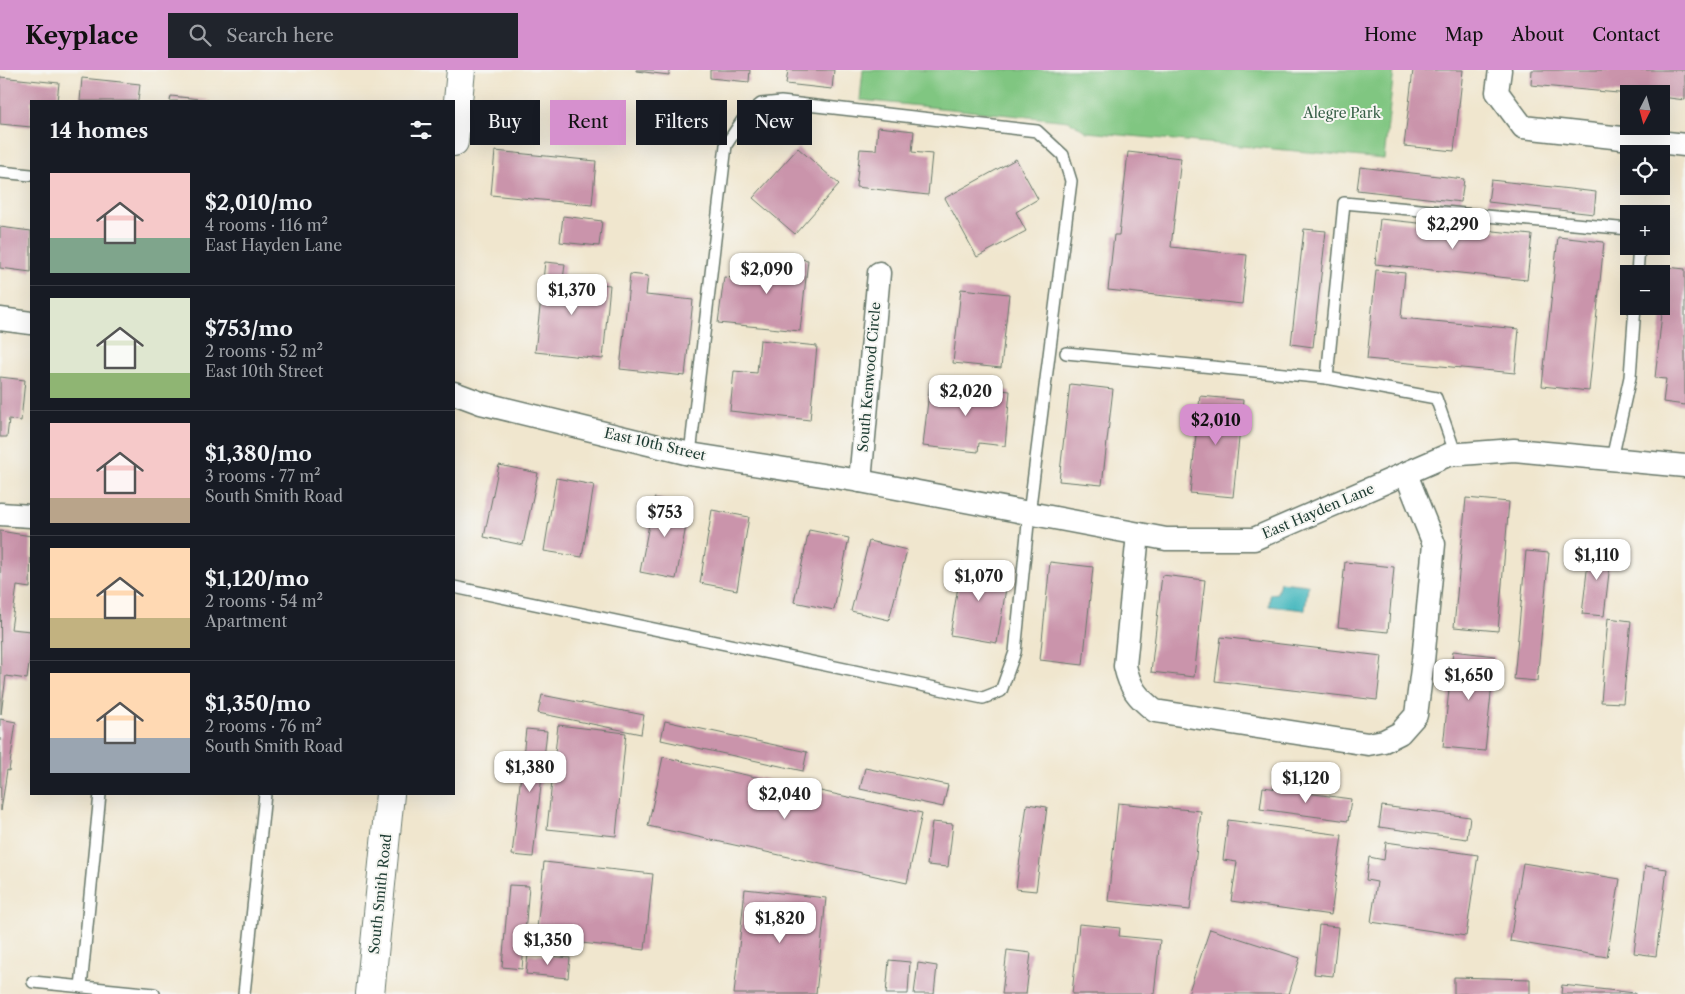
<!DOCTYPE html>
<meta charset="utf-8">
<style>
body{margin:0;font-family:"Libre Caslon Text",serif;background:#20242c;color:#f1f3f6;height:100vh;display:flex;flex-direction:column;font-size:19px;white-space:nowrap}
*{box-sizing:border-box;margin:0}
p{font-size:16px;color:#9ea1a6}
.icon{flex:none;width:28px;height:28px;fill:none;stroke:currentColor;stroke-width:2;stroke-linecap:round;stroke-linejoin:round}
.map{position:relative;flex:1;overflow:hidden}
.details{position:absolute;left:30px;top:30px;width:425px;height:695px;display:flex;flex-direction:column;background:#171b24;border-radius:0px;box-shadow:0 5px 20px #0002}
.details>*{flex:none}
.banner{position:absolute;left:470px;top:30px;width:475px;height:45px;display:flex;gap:10px}
.needle{width:32px;rotate:186deg}
.tools{position:absolute;left:1620px;top:15px;display:grid;gap:10px}
.tools a{display:grid;place-items:center;width:50px;height:50px;border-radius:0px;background:#171b24;box-shadow:0 5px 20px #0002;font-size:25px}
.price{position:absolute;translate:-50% -42px;padding:0 11px;border-radius:10px;background:#fff;color:#222;font-size:16px;line-height:32px;filter:drop-shadow(0 1px 2px #0008)}
.price::after{content:'';position:absolute;left:50%;top:30px;width:15px;height:11px;margin-left:-8px;background:inherit;clip-path:polygon(0 0,100% 0,50% 100%)}
.price.active{background:#d690ce;color:#111}
ul{padding:0;list-style:none}
li{display:flex;align-items:center;gap:15px;height:125px;padding:0 20px}
li+li{border-top:1px solid #363941}
li span{display:grid;place-items:center;flex:none;width:140px;height:100px;border-radius:0px;color:#555}
li>.icon{margin-inline-start:auto}
span .icon{width:60px;height:60px;fill:#fffc;stroke-width:1}
li b{font-size:21px}
h2{display:flex;justify-content:space-between;align-items:center;height:60px;padding:0 20px;font-size:21px}
.pill{padding:0 18px;border-radius:0px;background:#171b24;box-shadow:0 5px 20px #0002;font-size:18px;line-height:45px}
.pill.active{background:#d690ce;color:#111}
header{display:flex;align-items:center;gap:30px;box-sizing:border-box;height:70px;padding:0 25px;background:#d690ce;color:#111}
header strong{font-size:24px}
nav{display:flex;gap:28px;margin-inline-start:auto;font-size:18px}
.search{width:350px;height:45px;background:#20242c;display:flex;align-items:center;gap:12px;box-sizing:border-box;padding:0 18px;border-radius:0px;color:#9ea1a6;font-size:19px}
.map>svg:first-child{display:block}
</style>
<header>
<strong>Keyplace</strong>
<div class="search"><svg class="icon" aria-label="search" viewBox="0 0 24 24"><circle cx="10" cy="10" r="6"/><path d="M15 15l6 6"/></svg>Search here</div>
<nav><a>Home</a><a>Map</a><a>About</a><a>Contact</a></nav>
</header>
<div class="map">
<svg width="1685" height="924" viewBox="0 0 1685 924">
<rect width="100%" height="100%" fill="#f6f6f2"/>
<filter id="ink" filterUnits="userSpaceOnUse"><feTurbulence type="fractalNoise" baseFrequency=".02" numOctaves="2"/><feDisplacementMap in="SourceGraphic" scale="10" xChannelSelector="R" yChannelSelector="G"/><feConvolveMatrix kernelMatrix="1 2 1 2 8 2 1 2 1" color-interpolation-filters="sRGB"/></filter>
<filter id="wash" filterUnits="userSpaceOnUse"><feTurbulence type="fractalNoise" baseFrequency=".0096" numOctaves="4" result="noise"/><feDisplacementMap in="SourceGraphic" scale="20" xChannelSelector="R" yChannelSelector="G"/><feGaussianBlur stdDeviation="1.12" result="paint"/><feColorMatrix in="noise" values="0 0 0 0 0 0 0 0 0 0 0 0 0 0 0 0 0 1.4 0 .05"/><feComposite in="paint" operator="in"/></filter>
<g filter="url(#wash)">
<rect width="100%" height="100%" fill="#f0e6ce"/>
<!-- green -->
<path fill="#80c681" stroke="#50825a" d="M863 0H1394L1384 89 1087 62 1069 51 860 30Z"/>
<!-- water -->
<path fill="#4ab9bf" stroke="#347b7a" d="M1280 512 1308 515 1305 540 1269 536 1270 524 1277 523Z"/>
<g id="blocks">
<!-- building -->
<g fill="#ca94ab">
<path d="M636 0H669V5L636 1Z"/>
<path d="M710 0H750L749 12 710 8Z"/>
<path d="M788 0H834L832 19 786 14Z"/>
<path d="M1413 0H1463L1454 81 1404 76Z"/>
<path d="M1532 0H1685V30L1661 27V24H1629L1531 15Z"/>
<path d="M0 7 59 13 57 31H31V57L0 54Z"/>
<path d="M82 8 140 14 138 31H80Z"/>
<path d="M171 26 208 30V31H170Z"/>
<path d="M878 57 914 61 912 82 932 84 928 125 856 117 860 79 876 80Z"/>
<path d="M798 78 839 114 795 164 753 128Z"/>
<path d="M495 81 596 91 592 135 491 125Z"/>
<path d="M1128 82 1181 88 1171 177 1247 185 1242 234 1108 220 1114 165H1119Z"/>
<path d="M1016 89 1038 129 1016 142 1026 161 977 187 945 128Z"/>
<path d="M1360 97 1464 109 1461 132 1357 120Z"/>
<path d="M1491 110 1596 122 1594 144 1488 132Z"/>
<path d="M563 146 602 151 599 176 560 172Z"/>
<path d="M1380 149 1532 165 1527 210 1375 194Z"/>
<path d="M0 157 31 161V202L0 198Z"/>
<path d="M1304 159 1326 161 1313 277 1291 274Z"/>
<path d="M1558 167 1604 172 1589 321 1542 316Z"/>
<path d="M756 184 808 190 800 261 718 253 724 207 753 210Z"/>
<path d="M545 192 565 194 563 210 610 215 603 289 535 282Z"/>
<path d="M1667 197 1685 199V335L1663 332 1666 309 1655 308Z"/>
<path d="M1376 200 1405 203 1401 248 1519 259 1515 303 1367 289Z"/>
<path d="M630 204 648 206 646 225 693 230 685 306 620 299Z"/>
<path d="M961 219 1009 224 1001 298 953 293Z"/>
<path d="M760 270 817 276 810 350 730 341 734 301 757 303Z"/>
<path d="M0 307 25 310 21 351 9 349 7 367H0Z"/>
<path d="M930 312 1010 321 1005 376 979 373 978 382 923 376Z"/>
<path d="M1070 314 1113 319 1102 415 1059 411Z"/>
<path d="M1200 326 1243 330 1233 427 1190 423Z"/>
<path d="M499 395 538 403 523 475 484 467Z"/>
<path d="M556 408 594 415 582 487 544 481Z"/>
<path d="M654 428 690 435 676 509 640 502Z"/>
<path d="M1466 428 1509 432 1498 561 1454 557Z"/>
<path d="M712 440 749 447 737 520 700 513Z"/>
<path d="M809 460 849 468 834 540 794 532Z"/>
<path d="M0 461 31 466 30 518 17 516 11 559 31 561V580L27 609 6 606 1 644Z"/>
<path d="M869 471 907 480 889 550 851 541Z"/>
<path d="M1590 475 1612 477 1604 546 1582 544Z"/>
<path d="M1526 481 1549 483 1537 611 1514 609Z"/>
<path d="M962 492 1009 500 997 573 950 565Z"/>
<path d="M1050 492 1093 497 1083 595 1040 590Z"/>
<path d="M1345 492 1394 497 1388 562 1338 557Z"/>
<path d="M1162 505 1205 510 1194 607 1151 602Z"/>
<path d="M1608 548 1631 551 1623 633 1601 632Z"/>
<path d="M1221 567 1382 586 1377 630 1215 611Z"/>
<path d="M1453 581 1495 586 1485 681 1443 677Z"/>
<path d="M542 625 644 645 641 664 538 643Z"/>
<path d="M0 649 16 652 9 701 7 700 1 741Z"/>
<path d="M665 651 807 682 803 701 661 670Z"/>
<path d="M558 655 626 663 616 766 547 759Z"/>
<path d="M526 659 547 661 533 787 512 785Z"/>
<path d="M663 687 922 743 907 813 648 756Z"/>
<path d="M865 698 948 715 943 737 860 719Z"/>
<path d="M1263 717 1351 729 1348 751 1260 739Z"/>
<path d="M1118 733 1201 741 1190 840 1108 831Z"/>
<path d="M1027 734 1047 737 1036 821 1016 819Z"/>
<path d="M1382 736 1470 747 1467 769 1379 757Z"/>
<path d="M1228 750 1342 765 1331 845 1231 831 1237 792 1223 790Z"/>
<path d="M932 752 953 754 948 797 927 795Z"/>
<path d="M1386 772 1478 785 1466 866 1371 852 1377 812 1366 810 1369 787 1384 790Z"/>
<path d="M544 792 653 804 645 880 536 868Z"/>
<path d="M1523 793 1620 809 1607 887 1510 871Z"/>
<path d="M1645 796 1667 799 1656 886 1634 883Z"/>
<path d="M509 815 529 816 522 899 502 897Z"/>
<path d="M745 819 826 828 816 924H734Z"/>
<path d="M1079 854 1120 858 1119 866 1160 870 1154 924H1072Z"/>
<path d="M1319 855 1338 857 1333 906 1314 904Z"/>
<path d="M1210 859 1300 888 1289 924H1188Z"/>
<path d="M1007 880 1031 883 1026 924H1002Z"/>
<path d="M528 884 570 888 568 908 526 904Z"/>
<path d="M889 890 910 892 908 924H886Z"/>
<path d="M918 893 937 896 934 924H914Z"/>
<path d="M1454 907 1530 909V924H1454Z"/>
<path d="M1562 915 1635 923V924H1561Z"/>
</g>
</g>
</g>
<g filter="url(#ink)">
<use href="#blocks" fill-opacity="0" stroke="#68786a" stroke-width="1"/>
<g fill="none" stroke-linecap="round" stroke-linejoin="round">
<!-- service casing -->
<g stroke="#68786a" stroke-width="14">
<g id="service">
<path d="M0 102 31 105"/>
<path d="M1637 204 1639 176"/>
<path d="M1066 283 1327 308"/>
<path d="M1456 385 1436 328 1327 308 1344 133 1629 159"/>
<path d="M1612 389 1630 307 1635 236"/>
<path d="M454 517 983 628 1001 621 1015 582 1029 444 1071 111 1063 85 1037 61 781 32 761 34 744 48 726 75 690 384"/>
<path d="M33 912 154 924"/>
<path d="M81 917 100 724"/>
<path d="M244 924 265 724"/>
</g>
</g>
<!-- minor casing -->
<g stroke="#68786a" stroke-width="25">
<g id="minor">
<path d="M1500 0 1497 22 1523 57 1685 75"/>
<path d="M0 249 31 253"/>
<path d="M454 323 481 333 690 384 860 411 1166 469H1254L1448 385 1514 380 1685 396"/>
<path d="M860 411 879 203"/>
<path d="M0 444 31 446"/>
<path d="M1138 464 1125 596C1130 618 1137 627 1155 641L1368 674 1384 671 1400 663 1416 645 1423 591 1434 474 1406 404"/>
</g>
</g>
<!-- tertiary casing -->
<g stroke="#68786a" stroke-width="30">
<g id="tertiary">
<path d="M454 72 461 0"/>
<path d="M370 924 390 724"/>
</g>
</g>
<!-- service -->
<use href="#service" stroke="#fff" stroke-width="11"/>
<!-- minor -->
<use href="#minor" stroke="#fff" stroke-width="22"/>
<!-- tertiary -->
<use href="#tertiary" stroke="#fff" stroke-width="28"/>
</g>
</g>
<g text-anchor="middle" stroke-width="4" stroke-linejoin="round" paint-order="stroke">
<!-- park labels -->
<g font-size="14" fill="#375f47" stroke="#f6f6f2">
<text x="1342" y="48">Alegre Park</text>
</g>
<!-- street labels -->
<g font-size="14" fill="#1f3d34" stroke="#f6f6f2">
<text transform="translate(869 307) rotate(-85)" y="5">South Kenwood Circle</text>
<text transform="translate(655 374) rotate(13)" y="5">East 10th Street</text>
<text transform="translate(1318 441) rotate(-23)" y="5">East Hayden Lane</text>
<text transform="translate(380 824) rotate(-84)" y="5">South Smith Road</text>
</g>
</g>
</svg>
<div class="tools">
<a><svg class="needle" viewBox="-14 -14 28 28"><path d="M0-13l5 13h-10z" fill="#e53935"/><path d="M0 13l5-13h-10z" fill="#9ea1a6"/></svg></a>
<a><svg class="icon" aria-label="locate" viewBox="0 0 24 24"><circle cx="12" cy="12" r="6"/><path d="M12 2v4M12 18v4M2 12h4M18 12h4"/></svg></a>
<a>+</a>
<a>−</a>
</div>
<b class="price" style="left:1453px;top:180px">$2,290</b>
<b class="price" style="left:767px;top:225px">$2,090</b>
<b class="price" style="left:572px;top:246px">$1,370</b>
<b class="price" style="left:966px;top:347px">$2,020</b>
<b class="price active" style="left:1216px;top:376px">$2,010</b>
<b class="price" style="left:665px;top:468px">$753</b>
<b class="price" style="left:1597px;top:511px">$1,110</b>
<b class="price" style="left:979px;top:532px">$1,070</b>
<b class="price" style="left:1469px;top:631px">$1,650</b>
<b class="price" style="left:530px;top:723px">$1,380</b>
<b class="price" style="left:1306px;top:734px">$1,120</b>
<b class="price" style="left:785px;top:750px">$2,040</b>
<b class="price" style="left:780px;top:874px">$1,820</b>
<b class="price" style="left:548px;top:896px">$1,350</b>
<div class="banner">
<a class="pill">Buy</a>
<a class="pill active">Rent</a>
<a class="pill">Filters</a>
<a class="pill">New</a>
</div>
<section class="details">
<h2>14 homes<svg class="icon" aria-label="filters" viewBox="0 0 24 24"><path d="M4 7h16M4 17h16"/><circle cx="9" cy="7" r="2"/><circle cx="15" cy="17" r="2"/></svg></h2>
<ul>
<li><span style="background:linear-gradient(#f6c9c9 65%,#7fa58c 0)"><svg class="icon" aria-label="home" viewBox="0 0 24 24"><path d="M3 11l9-7 9 7M6 9v11h12V9"/></svg></span><div><b>$2,010/mo</b><p>4 rooms · 116 m²</p><p>East Hayden Lane</p></div></li>
<li><span style="background:linear-gradient(#dfe7d0 75%,#8fb573 0)"><svg class="icon" aria-label="home" viewBox="0 0 24 24"><path d="M3 11l9-7 9 7M6 9v11h12V9"/></svg></span><div><b>$753/mo</b><p>2 rooms · 52 m²</p><p>East 10th Street</p></div></li>
<li><span style="background:linear-gradient(#f6c9c9 75%,#b9a48a 0)"><svg class="icon" aria-label="home" viewBox="0 0 24 24"><path d="M3 11l9-7 9 7M6 9v11h12V9"/></svg></span><div><b>$1,380/mo</b><p>3 rooms · 77 m²</p><p>South Smith Road</p></div></li>
<li><span style="background:linear-gradient(#ffd9b3 70%,#c2b280 0)"><svg class="icon" aria-label="home" viewBox="0 0 24 24"><path d="M3 11l9-7 9 7M6 9v11h12V9"/></svg></span><div><b>$1,120/mo</b><p>2 rooms · 54 m²</p><p>Apartment</p></div></li>
<li><span style="background:linear-gradient(#ffd9b3 65%,#9aa5b1 0)"><svg class="icon" aria-label="home" viewBox="0 0 24 24"><path d="M3 11l9-7 9 7M6 9v11h12V9"/></svg></span><div><b>$1,350/mo</b><p>2 rooms · 76 m²</p><p>South Smith Road</p></div></li>
</ul>
</section>
</div>
